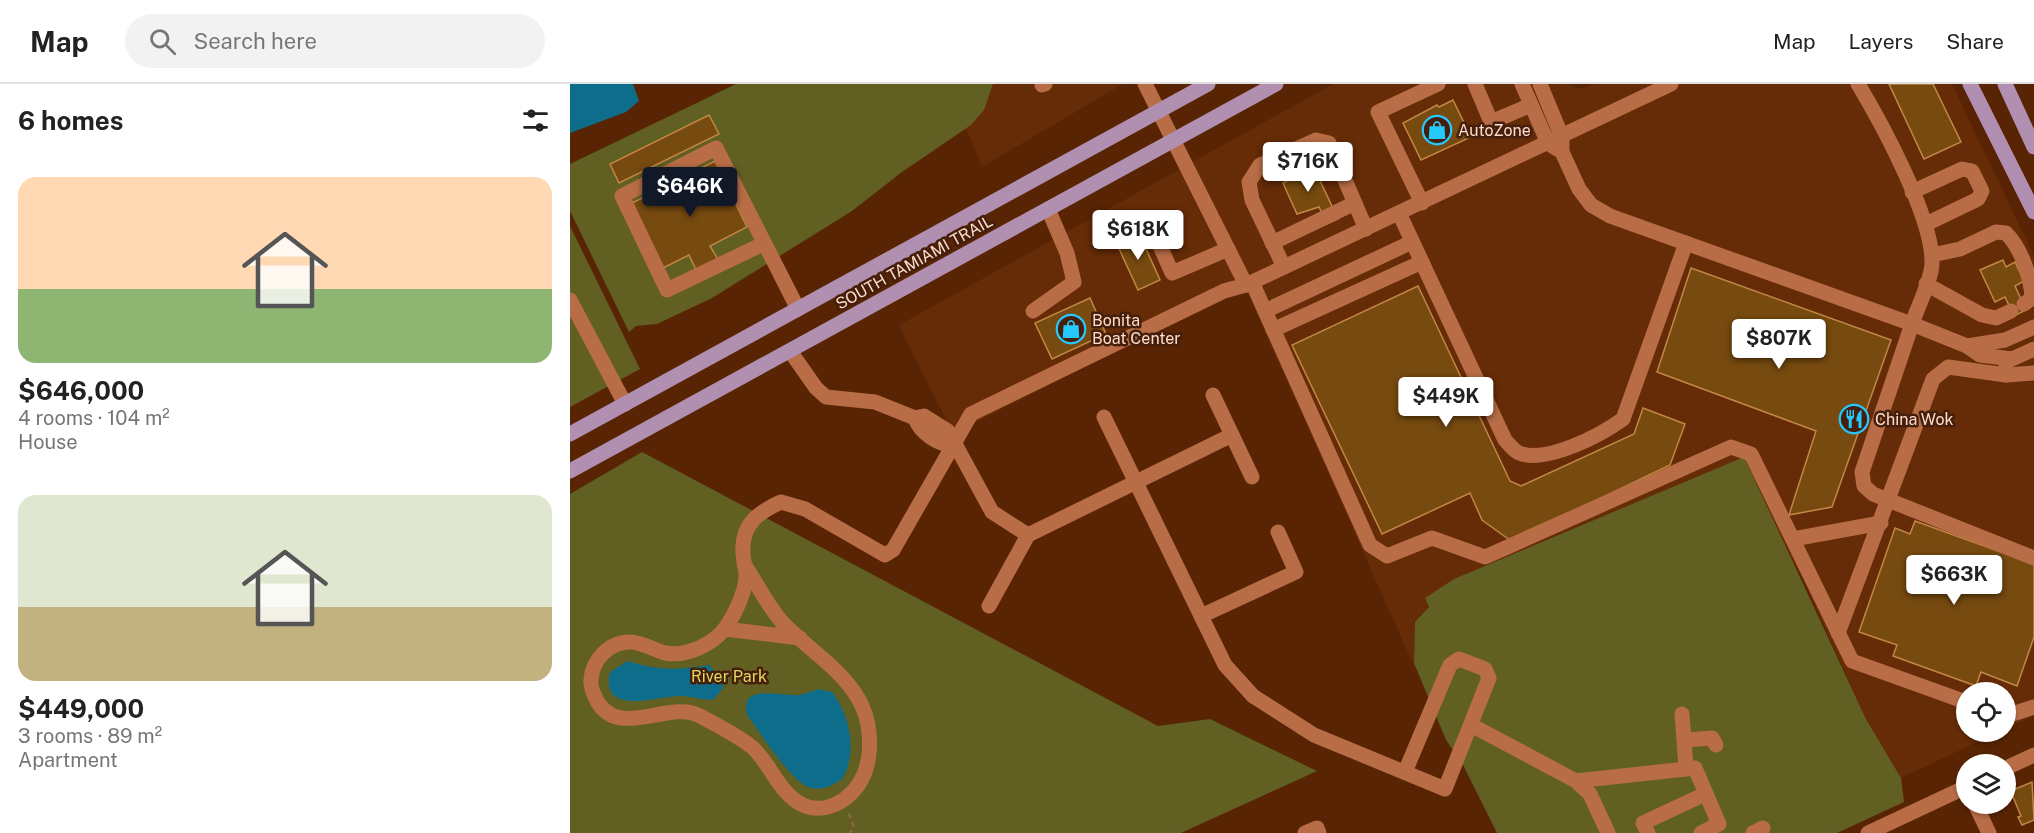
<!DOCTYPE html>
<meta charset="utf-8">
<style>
body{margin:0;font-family:"Public Sans",sans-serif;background:#f2f2f2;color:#222;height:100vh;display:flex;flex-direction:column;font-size:22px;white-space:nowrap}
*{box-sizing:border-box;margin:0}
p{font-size:20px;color:#767676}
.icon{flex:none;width:33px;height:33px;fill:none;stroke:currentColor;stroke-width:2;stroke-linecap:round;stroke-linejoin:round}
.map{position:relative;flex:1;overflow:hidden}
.side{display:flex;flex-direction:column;background:#fff;width:570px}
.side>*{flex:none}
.buttons{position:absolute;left:1386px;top:598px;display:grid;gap:12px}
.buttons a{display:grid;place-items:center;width:60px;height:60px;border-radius:50%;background:#fff;box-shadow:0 2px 4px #0004;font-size:30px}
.price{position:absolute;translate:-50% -51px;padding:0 14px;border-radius:6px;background:#fff;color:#222;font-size:20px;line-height:39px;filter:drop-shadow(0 2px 3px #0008)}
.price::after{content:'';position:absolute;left:50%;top:36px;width:18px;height:14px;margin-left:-9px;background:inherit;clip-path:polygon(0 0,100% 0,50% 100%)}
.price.current{background:#111827;color:#fff}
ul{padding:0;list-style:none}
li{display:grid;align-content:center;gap:12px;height:318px;padding:0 18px}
li span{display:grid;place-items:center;height:186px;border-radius:18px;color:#555}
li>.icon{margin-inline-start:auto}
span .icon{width:108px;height:108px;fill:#fffc;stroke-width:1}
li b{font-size:26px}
h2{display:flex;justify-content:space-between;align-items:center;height:72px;padding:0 18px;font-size:26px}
header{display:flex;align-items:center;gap:36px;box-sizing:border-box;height:84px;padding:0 30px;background:#fff;border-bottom:2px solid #e0e0e0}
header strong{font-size:28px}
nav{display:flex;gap:33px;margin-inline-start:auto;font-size:21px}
.search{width:420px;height:54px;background:#f2f2f2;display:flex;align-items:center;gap:15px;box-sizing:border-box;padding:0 21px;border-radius:33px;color:#767676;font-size:22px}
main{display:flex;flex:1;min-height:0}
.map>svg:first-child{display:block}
</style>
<header>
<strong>Map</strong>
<div class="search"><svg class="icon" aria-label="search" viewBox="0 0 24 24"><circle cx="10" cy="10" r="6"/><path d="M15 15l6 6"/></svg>Search here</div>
<nav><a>Map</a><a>Layers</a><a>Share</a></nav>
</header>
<main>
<section class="side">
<h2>6 homes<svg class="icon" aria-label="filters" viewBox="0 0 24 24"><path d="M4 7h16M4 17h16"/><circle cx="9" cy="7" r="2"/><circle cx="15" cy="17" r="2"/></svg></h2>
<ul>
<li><span style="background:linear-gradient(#ffd9b3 60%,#8fb573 0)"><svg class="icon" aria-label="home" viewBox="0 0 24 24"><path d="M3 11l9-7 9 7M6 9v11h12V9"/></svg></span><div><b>$646,000</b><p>4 rooms · 104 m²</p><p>House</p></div></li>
<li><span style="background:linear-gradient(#dfe7d0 60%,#c2b280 0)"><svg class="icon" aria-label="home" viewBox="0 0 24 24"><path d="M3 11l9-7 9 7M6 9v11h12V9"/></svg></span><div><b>$449,000</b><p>3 rooms · 89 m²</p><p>Apartment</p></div></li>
</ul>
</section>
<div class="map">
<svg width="1464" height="749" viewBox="0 0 1464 749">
<rect width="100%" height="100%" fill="#582403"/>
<!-- built -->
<g fill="#662b07">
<path d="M423 0H553L412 83 396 44 401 41Z"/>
<path d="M763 0H998L1010 5 1024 0H1382L1464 172V632L1436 645V609H1396V648H1429L1331 694 1296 635 1236 502 1214 461 859 523 845 538 844 579 848 591 674 201 383 350 329 241Z"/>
</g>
<!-- green -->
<g fill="#615f21">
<path d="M166 0H423L414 26 401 41 332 88 282 127 142 214 87 240 66 242 59 248 0 127V80Z"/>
<path d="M0 142 70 285 0 323Z"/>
<path d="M72 368 588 642 640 635 747 687 611 749H0V410Z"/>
<path d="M1174 373 1296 635 1331 694 1334 718 1267 749H927L892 679 876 656 844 579 845 538 859 523 855 514 884 495Z"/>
</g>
<!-- water -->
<g fill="#0e6d8b">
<path d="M0 0H63L69 17 56 28 0 49Z"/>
<path d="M58 577C88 587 108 586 139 581L152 596 153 604 144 615C132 617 119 611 107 612 83 614 30 631 40 588Z"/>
<path d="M248 605 262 608C280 631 288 670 272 695 263 701 253 707 241 704 222 700 190 648 177 631 169 598 211 613 229 611 235 610 242 607 248 605Z"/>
</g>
<!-- building -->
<g fill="#774a0f" stroke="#c28746" stroke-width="1.5">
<path d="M1319 0H1363L1391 58 1354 75Z"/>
<path d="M883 16 901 53 851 76 833 39 867 21 869 23Z"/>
<path d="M139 31 149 50 49 99 40 80Z"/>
<path d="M145 77 177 143 140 162 150 179 128 190 119 171 93 184 62 119Z"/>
<path d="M733 79 737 88 744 84 768 135 757 140 749 123 727 130 713 99 719 96 715 88Z"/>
<path d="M568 147 590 196 568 206 546 158Z"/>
<path d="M1433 176 1436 183 1445 178 1454 197 1445 202 1456 226 1444 232 1435 213 1425 218 1410 186Z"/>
<path d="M1121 184 1321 256 1262 423 1219 431 1246 347 1087 288Z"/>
<path d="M848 202 940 397 951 402 1064 350 1073 324 1115 340 1100 381 941 457 912 436 900 409 812 450 722 261Z"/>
<path d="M520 214 536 250 482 275 465 239Z"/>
<path d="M1345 437 1464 480V553L1447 602 1411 588 1406 602 1323 572 1327 561 1289 548 1325 444 1340 450Z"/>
<path d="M1462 698 1464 736 1452 741 1448 733 1451 732 1443 713 1440 714 1438 708Z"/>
</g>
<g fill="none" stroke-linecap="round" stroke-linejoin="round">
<!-- path -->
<path stroke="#976a4f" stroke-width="2" stroke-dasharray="4.5 4.5" stroke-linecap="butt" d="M279 730 284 743 280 749"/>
<!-- minor -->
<g stroke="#b86d46" stroke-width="15">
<path d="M575 0 676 201 1101 0"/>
<path d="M905 0 921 38 961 21"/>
<path d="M952 0 978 59 987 65"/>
<path d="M970 0 992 53V68L1009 105 1021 121 1040 132 1342 240 1292 388 1294 402 1303 410 1464 474"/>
<path d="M1288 0C1312 40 1363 134 1362 179 1362 195 1347 224 1342 240L1397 262 1410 271 1442 275 1464 265"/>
<path d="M472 1 475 0"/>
<path d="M1342 108 1392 85 1402 87 1412 107 1408 115 1356 140"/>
<path d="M852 119 808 28 868 0"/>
<path d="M829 129 935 356C939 360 944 367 949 369 976 380 1031 351 1053 335L1116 159"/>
<path d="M583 146 602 189 658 165"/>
<path d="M702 159 785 119"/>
<path d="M193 160 97 206 52 112 146 64 228 225"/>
<path d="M1362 171 1390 165 1426 148 1436 149C1451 164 1461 193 1462 214L1454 220"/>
<path d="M714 183 682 116 679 98 690 81 746 56 759 59 796 145"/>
<path d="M682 198 800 461 817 472 862 454 915 473 1161 363 1181 370 1282 577 1396 618"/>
<path d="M1356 200 1412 231 1426 234 1441 227"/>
<path d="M0 216 55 320"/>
<path d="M463 227 504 198 497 169 478 125"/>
<path d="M695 227 842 158"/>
<path d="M703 246 852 178"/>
<path d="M1397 262 1435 256 1464 243"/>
<path d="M220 267 246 304 256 313 305 318 345 334 354 332 378 347 422 428 458 451 419 522"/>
<path d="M1436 281V291L1464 289"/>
<path d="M534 333 655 581 683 612 744 651 875 705 919 594 915 585 889 575 880 581 835 688"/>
<path d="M345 334C350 349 368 361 383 361"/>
<path d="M662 351 682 393"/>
<path d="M458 451 662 351 643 311"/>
<path d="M1223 455 1311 439"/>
<path d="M174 480C186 498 197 521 212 538 252 580 306 602 299 670 297 688 290 703 276 714 264 723 248 728 233 721 209 710 201 680 182 663 167 651 147 641 130 632 100 615 49 656 27 617 24 611 20 603 21 596 22 576 39 558 60 558 72 558 84 566 95 569 117 573 144 560 156 543 165 530 176 507 176 491 176 484 173 476 173 469 171 441 188 428 211 418L235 425 315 471 323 466 401 330 654 207 676 201"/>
<path d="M631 532 726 488 708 448"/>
<path d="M155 545 230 554"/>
<path d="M1268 549 1363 295 1378 283 1436 291"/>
<path d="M1112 630 1116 683"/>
<path d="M1436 632 1464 623"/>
<path d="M901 641 1006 697 1020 710 1038 749"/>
<path d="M1115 656 1142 654 1146 661"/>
<path d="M1436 684 1464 671"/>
<path d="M1006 697 1125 684 1149 740 1131 749"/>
<path d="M1405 720 1419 749"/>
<path d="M735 749 747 744 749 749"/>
<path d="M1078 749 1073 739 1135 710"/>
<path d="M1183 749 1193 744"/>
<path d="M1298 749 1396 703"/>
</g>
<!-- major -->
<g stroke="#b08fb0" stroke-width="15">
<path d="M1400 0 1464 128"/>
<path d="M1435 0 1464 63"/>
<path d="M0 350 638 0"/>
<path d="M0 387 706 0"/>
</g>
</g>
<!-- icons -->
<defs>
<g id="shop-ring" transform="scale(1.5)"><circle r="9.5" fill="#451f0b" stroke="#25c9fe" stroke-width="1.5"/><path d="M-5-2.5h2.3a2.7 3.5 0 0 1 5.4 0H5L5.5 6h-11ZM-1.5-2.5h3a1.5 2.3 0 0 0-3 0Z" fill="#25c9fe"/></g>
<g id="restaurant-ring" transform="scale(1.5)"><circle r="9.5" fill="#451f0b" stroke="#25c9fe" stroke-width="1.5"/><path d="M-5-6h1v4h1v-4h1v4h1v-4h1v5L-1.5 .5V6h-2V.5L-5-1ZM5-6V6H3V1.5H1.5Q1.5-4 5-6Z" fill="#25c9fe"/></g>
</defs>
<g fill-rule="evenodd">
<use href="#shop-ring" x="867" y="46"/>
<use href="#shop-ring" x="501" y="245"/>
<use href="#restaurant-ring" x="1284" y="335"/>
</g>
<g text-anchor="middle" stroke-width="5" stroke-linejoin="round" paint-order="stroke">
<!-- poi labels -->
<g font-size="16" fill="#fddccb" stroke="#451f0b" text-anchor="start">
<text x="888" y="52">AutoZone</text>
<text x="522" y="242">Bonita<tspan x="522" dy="18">Boat Center</tspan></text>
<text x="1305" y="341">China Wok</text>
</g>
<!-- street labels -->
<g font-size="16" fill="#fddccb" stroke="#451f0b">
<text transform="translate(344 178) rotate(-29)" y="6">SOUTH TAMIAMI TRAIL</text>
</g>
<!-- park labels -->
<g font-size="16" fill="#dfda5e" stroke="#451f0b">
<text x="159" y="598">River Park</text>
</g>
</g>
</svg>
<div class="buttons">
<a><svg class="icon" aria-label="locate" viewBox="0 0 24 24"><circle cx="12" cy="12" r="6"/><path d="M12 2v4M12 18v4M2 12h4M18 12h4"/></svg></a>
<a><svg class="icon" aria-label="layers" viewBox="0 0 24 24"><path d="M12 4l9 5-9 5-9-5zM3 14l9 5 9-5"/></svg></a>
</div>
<b class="price" style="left:738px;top:109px">$716K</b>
<b class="price current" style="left:120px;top:134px">$646K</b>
<b class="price" style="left:568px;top:177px">$618K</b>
<b class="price" style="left:1209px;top:286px">$807K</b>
<b class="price" style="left:876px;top:344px">$449K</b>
<b class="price" style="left:1384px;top:522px">$663K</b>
</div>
</main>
